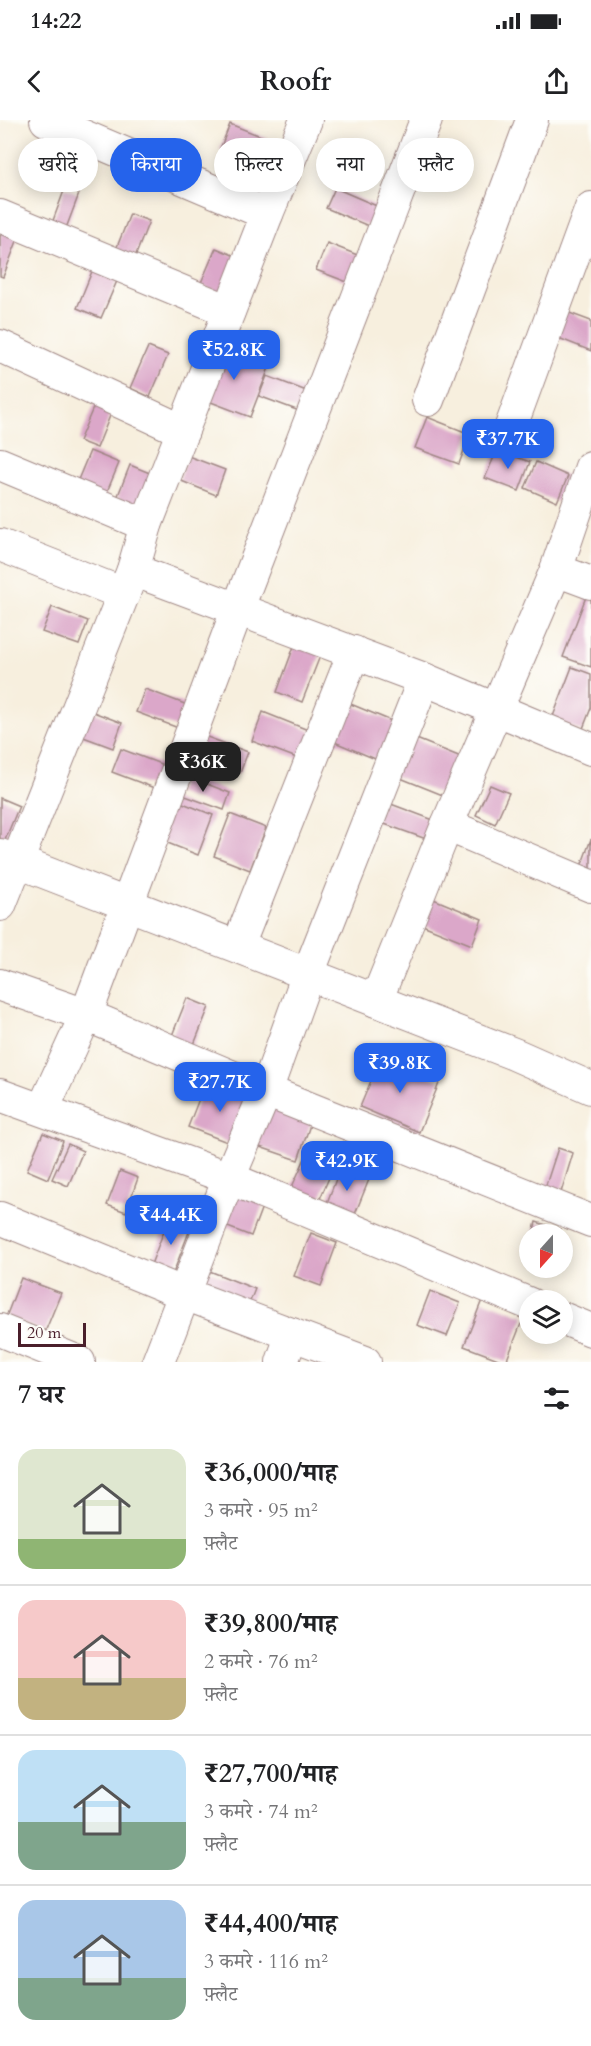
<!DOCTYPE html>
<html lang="hi">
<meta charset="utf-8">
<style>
body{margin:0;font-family:Cardo,"Noto Serif Devanagari",serif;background:#f2f2f2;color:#202124;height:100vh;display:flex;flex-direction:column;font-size:22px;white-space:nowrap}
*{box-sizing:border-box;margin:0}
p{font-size:20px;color:#757577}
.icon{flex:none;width:33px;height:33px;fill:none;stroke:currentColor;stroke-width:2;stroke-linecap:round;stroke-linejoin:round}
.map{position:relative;height:1242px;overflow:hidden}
.side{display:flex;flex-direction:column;background:#fff;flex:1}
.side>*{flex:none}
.hud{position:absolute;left:18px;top:18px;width:555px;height:54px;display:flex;gap:12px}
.needle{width:39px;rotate:201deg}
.buttons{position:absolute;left:519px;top:1104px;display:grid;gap:12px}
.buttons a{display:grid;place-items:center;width:54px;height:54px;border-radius:50%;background:#fff;box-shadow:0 3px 15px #0003;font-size:30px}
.scale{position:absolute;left:18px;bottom:15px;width:68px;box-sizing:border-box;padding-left:6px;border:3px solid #4a1f2b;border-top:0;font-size:16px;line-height:21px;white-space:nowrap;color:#4a1f2b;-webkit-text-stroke:4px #fdfcf7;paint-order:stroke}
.price{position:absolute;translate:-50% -51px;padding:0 14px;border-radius:12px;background:#2563eb;color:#fff;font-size:20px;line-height:39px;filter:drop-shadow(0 2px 3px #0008)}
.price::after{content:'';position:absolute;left:50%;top:36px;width:18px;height:14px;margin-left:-9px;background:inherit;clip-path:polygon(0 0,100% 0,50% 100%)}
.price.active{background:#222;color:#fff}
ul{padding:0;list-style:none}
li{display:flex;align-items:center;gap:18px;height:150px;padding:0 18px}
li+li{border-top:2px solid #e0e0e0}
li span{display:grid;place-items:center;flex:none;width:168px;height:120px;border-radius:18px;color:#555}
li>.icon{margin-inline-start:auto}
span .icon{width:72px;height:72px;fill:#fffc;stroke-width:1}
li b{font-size:26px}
h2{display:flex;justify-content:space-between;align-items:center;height:72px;padding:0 18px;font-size:26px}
.chip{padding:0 21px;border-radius:27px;background:#fff;box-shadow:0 3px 15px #0003;font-size:21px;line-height:54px}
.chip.active{background:#2563eb;color:#fff}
.status{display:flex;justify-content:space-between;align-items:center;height:42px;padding:0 30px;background:#fff;direction:ltr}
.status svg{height:16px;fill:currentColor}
header{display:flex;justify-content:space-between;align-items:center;height:78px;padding:0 18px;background:#fff;font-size:27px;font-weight:700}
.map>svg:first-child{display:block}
</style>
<div class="status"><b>14:22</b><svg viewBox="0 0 49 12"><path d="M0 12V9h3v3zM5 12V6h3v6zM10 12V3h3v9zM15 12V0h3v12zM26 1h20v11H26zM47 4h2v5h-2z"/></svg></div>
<header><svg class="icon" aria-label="back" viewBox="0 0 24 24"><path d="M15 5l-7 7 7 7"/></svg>Roofr<svg class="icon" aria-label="share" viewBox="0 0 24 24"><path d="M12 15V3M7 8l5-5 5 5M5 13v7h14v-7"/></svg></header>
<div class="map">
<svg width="591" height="1242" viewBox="0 0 591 1242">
<rect width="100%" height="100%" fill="#fdfcf7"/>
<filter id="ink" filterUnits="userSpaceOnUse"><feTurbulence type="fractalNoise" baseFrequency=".0167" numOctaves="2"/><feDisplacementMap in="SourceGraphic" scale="12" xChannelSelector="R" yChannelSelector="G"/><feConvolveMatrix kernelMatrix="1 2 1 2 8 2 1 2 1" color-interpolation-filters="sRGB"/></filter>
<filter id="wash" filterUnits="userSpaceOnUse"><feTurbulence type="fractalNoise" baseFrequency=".008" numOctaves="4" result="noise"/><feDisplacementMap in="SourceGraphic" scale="24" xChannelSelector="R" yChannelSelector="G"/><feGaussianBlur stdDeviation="1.35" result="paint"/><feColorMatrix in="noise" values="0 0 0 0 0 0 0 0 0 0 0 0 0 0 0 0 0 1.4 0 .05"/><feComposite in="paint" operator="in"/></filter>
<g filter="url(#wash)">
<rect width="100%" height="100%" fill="#f7efde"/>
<g id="blocks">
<!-- building -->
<g fill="#dba7c9">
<path d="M230 4 286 26 277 51 220 29Z"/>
<path d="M242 42 272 54 261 82 231 69Z"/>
<path d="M65 68 79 74 65 111 51 106Z"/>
<path d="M335 68 386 90 378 110 326 88Z"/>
<path d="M130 94 149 101 132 145 113 137Z"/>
<path d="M5 105 21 111 3 157 0 156V117Z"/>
<path d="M327 123 370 140 360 167 316 150Z"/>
<path d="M216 128 245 140 230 177 200 165Z"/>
<path d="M95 144 120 154 101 198 77 188Z"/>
<path d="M556 188 591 201V231L546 213Z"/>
<path d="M218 225 270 245 250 297 198 277Z"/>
<path d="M148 227 168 235 150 277 130 268Z"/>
<path d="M267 256 317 275 310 295 259 276Z"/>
<path d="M99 274 116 281 97 328 79 321Z"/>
<path d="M427 297 470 314 459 344 415 328Z"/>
<path d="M497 330 530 342 519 371 485 358Z"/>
<path d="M90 331 119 343 104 379 75 367Z"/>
<path d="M188 336 225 350 216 375 179 360Z"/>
<path d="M536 342 568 356 557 382 525 368Z"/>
<path d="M130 345 157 356 143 389 117 378Z"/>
<path d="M587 474 591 476V547L563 537Z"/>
<path d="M52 487 88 501 79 525 42 512Z"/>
<path d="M296 521 322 531 302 582 277 572Z"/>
<path d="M572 547 591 554V588L582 611 552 599Z"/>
<path d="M145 569 190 586 181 609 136 592Z"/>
<path d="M341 580 401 605 385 643 325 618Z"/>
<path d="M80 587 122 603 113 628 70 612Z"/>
<path d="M263 592 313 612 302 640 252 621Z"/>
<path d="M196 613 248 632 240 653 188 634Z"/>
<path d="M409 616 461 637 445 676 393 655Z"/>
<path d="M121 629 166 646 157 669 112 652Z"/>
<path d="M184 655 230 673 224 690 177 673Z"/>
<path d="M490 665 509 673 495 704 476 695Z"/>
<path d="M0 678 19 686 3 725 0 724Z"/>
<path d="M170 678 213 695 198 735 155 718Z"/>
<path d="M383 681 436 701 429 720 376 701Z"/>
<path d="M230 694 266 708 250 750 214 736Z"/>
<path d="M591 719V753L580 749Z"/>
<path d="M431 778 482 799 472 825 420 804Z"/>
<path d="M187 878 209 887 193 927 171 918Z"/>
<path d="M381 937 440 961 419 1012 360 987Z"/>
<path d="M206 961 253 979 235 1025 188 1007Z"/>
<path d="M270 987 311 1002 298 1040 257 1026Z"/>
<path d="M43 1013 63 1021 48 1059 27 1050Z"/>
<path d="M68 1024 83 1031 68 1066 52 1059Z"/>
<path d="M558 1028 573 1033 559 1079 543 1074Z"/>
<path d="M307 1034 334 1046 319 1081 291 1069Z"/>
<path d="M341 1046 370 1057 353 1099 325 1088Z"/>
<path d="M120 1051 138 1058 126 1092 107 1085Z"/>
<path d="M234 1067 265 1079 251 1116 220 1104Z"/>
<path d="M173 1087 195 1096 169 1164 147 1155Z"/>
<path d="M536 1102 560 1109 558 1114H533Z"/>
<path d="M311 1113 337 1123 321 1166 294 1156Z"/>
<path d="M202 1148 255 1169 245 1194 192 1174Z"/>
<path d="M21 1158 61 1173 45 1212 6 1197Z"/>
<path d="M430 1171 460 1183 447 1216 417 1205Z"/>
<path d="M482 1180 524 1196 506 1242 464 1226Z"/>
</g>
</g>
</g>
<g filter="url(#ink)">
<use href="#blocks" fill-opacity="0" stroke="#a08784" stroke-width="1.5"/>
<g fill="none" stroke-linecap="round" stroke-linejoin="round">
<!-- minor casing -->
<g stroke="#a08784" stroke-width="34">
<g id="minor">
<path d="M46 0 267 94"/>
<path d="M0 96 229 191"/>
<path d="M0 226 183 311"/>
<path d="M428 280 532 0"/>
<path d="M509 312 591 88"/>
<path d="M0 344 146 405"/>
<path d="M0 425 124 474"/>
<path d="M133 450 424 559 591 629"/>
<path d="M556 450 591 463"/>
<path d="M447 705 591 766"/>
<path d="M0 735 514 934 591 968"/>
<path d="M0 785 133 450 146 405 267 94 306 0"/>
<path d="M238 826 354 532"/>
<path d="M0 865 86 895 266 971 591 1101"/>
<path d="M376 881 447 705 556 450 591 347"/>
<path d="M0 975 229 1058 530 1184"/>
<path d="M43 989 86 895 238 488 426 0"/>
<path d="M0 1098 185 1174 365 1242"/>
<path d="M562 1198 591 1210"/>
<path d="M0 1210 79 1242"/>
<path d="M158 1242 229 1058 266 971 308 854 424 559"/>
<path d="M282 1242 292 1214"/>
</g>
</g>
<!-- minor -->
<use href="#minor" stroke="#fff" stroke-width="32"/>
</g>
</g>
</svg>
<div class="buttons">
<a><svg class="needle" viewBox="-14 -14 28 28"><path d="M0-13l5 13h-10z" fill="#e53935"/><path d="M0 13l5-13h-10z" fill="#757577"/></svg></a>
<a><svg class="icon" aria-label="layers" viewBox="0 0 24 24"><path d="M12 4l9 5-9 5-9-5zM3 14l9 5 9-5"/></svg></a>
</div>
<div class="scale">20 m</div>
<b class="price" style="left:234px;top:261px">₹52.8K</b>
<b class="price" style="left:508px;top:350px">₹37.7K</b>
<b class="price active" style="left:203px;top:673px">₹36K</b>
<b class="price" style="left:400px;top:974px">₹39.8K</b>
<b class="price" style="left:220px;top:993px">₹27.7K</b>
<b class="price" style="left:347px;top:1072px">₹42.9K</b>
<b class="price" style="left:171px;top:1126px">₹44.4K</b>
<div class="hud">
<a class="chip">खरीदें</a>
<a class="chip active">किराया</a>
<a class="chip">फ़िल्टर</a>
<a class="chip">नया</a>
<a class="chip">फ़्लैट</a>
</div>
</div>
<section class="side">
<h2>7 घर<svg class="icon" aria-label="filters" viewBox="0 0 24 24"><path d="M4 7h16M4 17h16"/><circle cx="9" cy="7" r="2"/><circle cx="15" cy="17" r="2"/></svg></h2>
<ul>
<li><span style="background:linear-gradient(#dfe7d0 75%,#8fb573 0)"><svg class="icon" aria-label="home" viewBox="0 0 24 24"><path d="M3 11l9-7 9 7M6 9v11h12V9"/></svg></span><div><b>₹36,000/माह</b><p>3 कमरे · 95 m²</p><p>फ़्लैट</p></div></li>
<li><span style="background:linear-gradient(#f6c9c9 65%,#c2b280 0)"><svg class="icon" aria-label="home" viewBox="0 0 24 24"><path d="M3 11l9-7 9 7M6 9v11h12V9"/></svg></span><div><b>₹39,800/माह</b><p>2 कमरे · 76 m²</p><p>फ़्लैट</p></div></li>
<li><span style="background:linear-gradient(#bfe0f5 60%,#7fa58c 0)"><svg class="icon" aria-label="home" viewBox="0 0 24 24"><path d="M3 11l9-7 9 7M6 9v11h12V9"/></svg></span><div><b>₹27,700/माह</b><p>3 कमरे · 74 m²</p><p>फ़्लैट</p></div></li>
<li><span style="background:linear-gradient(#a9c7e8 65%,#7fa58c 0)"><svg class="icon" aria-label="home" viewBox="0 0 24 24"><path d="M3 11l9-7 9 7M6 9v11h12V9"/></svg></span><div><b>₹44,400/माह</b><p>3 कमरे · 116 m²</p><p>फ़्लैट</p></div></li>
</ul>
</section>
